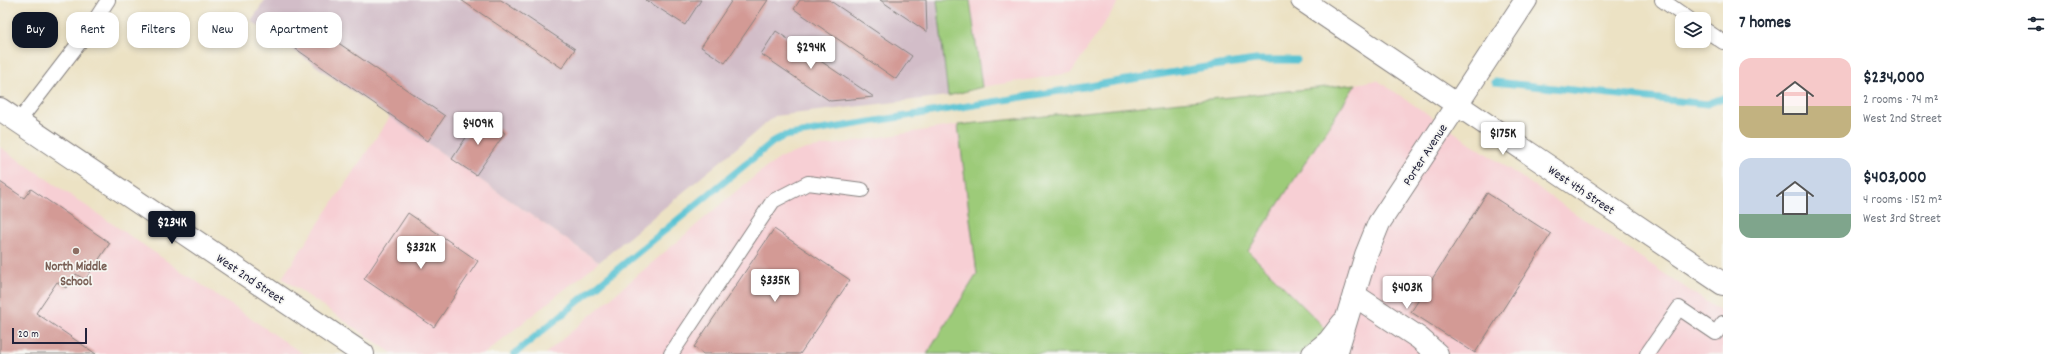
<!DOCTYPE html>
<meta charset="utf-8">
<style>
body{margin:0;font-family:Dekko,sans-serif;background:#f2f2f3;color:#1f2937;height:100vh;display:flex;flex-direction:column;font-size:15px;white-space:nowrap}
*{box-sizing:border-box;margin:0}
p{font-size:13px;color:#747a83}
.icon{flex:none;width:22px;height:22px;fill:none;stroke:currentColor;stroke-width:2;stroke-linecap:round;stroke-linejoin:round}
.map{position:relative;flex:1;overflow:hidden}
.panel{display:flex;flex-direction:column;background:#fff;width:340px}
.panel>*{flex:none}
.banner{position:absolute;left:12px;top:12px;width:380px;height:36px;display:flex;gap:8px}
.tools{position:absolute;left:1675px;top:12px;display:grid;gap:8px}
.tools a{display:grid;place-items:center;width:36px;height:36px;border-radius:8px;background:#fff;box-shadow:0 2px 6px #0003;font-size:20px}
.scale{position:absolute;left:12px;bottom:10px;width:75px;box-sizing:border-box;padding-left:4px;border:2px solid #22223b;border-top:0;font-size:11px;line-height:14px;white-space:nowrap;color:#22223b;-webkit-text-stroke:3px #f6f6f2;paint-order:stroke}
.price{position:absolute;translate:-50% -34px;padding:0 9px;border-radius:4px;background:#fff;color:#222;font-size:13px;line-height:26px;filter:drop-shadow(0 1px 2px #0008)}
.price::after{content:'';position:absolute;left:50%;top:24px;width:12px;height:9px;margin-left:-6px;background:inherit;clip-path:polygon(0 0,100% 0,50% 100%)}
.price.selected{background:#111827;color:#fff}
ul{padding:0;list-style:none}
li{display:flex;align-items:center;gap:12px;height:100px;padding:0 16px}
li span{display:grid;place-items:center;flex:none;width:112px;height:80px;border-radius:12px;color:#555}
li>.icon{margin-inline-start:auto}
span .icon{width:48px;height:48px;fill:#fffc;stroke-width:1}
li b{font-size:17px}
h2{display:flex;justify-content:space-between;align-items:center;height:48px;padding:0 16px;font-size:17px}
.chip{padding:0 14px;border-radius:12px;background:#fff;box-shadow:0 2px 6px #0003;font-size:14px;line-height:36px}
.chip.selected{background:#111827;color:#fff}
main{display:flex;flex:1;min-height:0}
.map>svg:first-child{display:block}
</style>
<main>
<div class="map">
<svg width="1723" height="354" viewBox="0 0 1723 354">
<rect width="100%" height="100%" fill="#f6f6f2"/>
<filter id="ink" filterUnits="userSpaceOnUse"><feTurbulence type="fractalNoise" baseFrequency=".025" numOctaves="2"/><feDisplacementMap in="SourceGraphic" scale="8" xChannelSelector="R" yChannelSelector="G"/><feConvolveMatrix kernelMatrix="1 2 1 2 8 2 1 2 1" color-interpolation-filters="sRGB"/></filter>
<filter id="wash" filterUnits="userSpaceOnUse"><feTurbulence type="fractalNoise" baseFrequency=".012" numOctaves="4" result="noise"/><feDisplacementMap in="SourceGraphic" scale="16" xChannelSelector="R" yChannelSelector="G"/><feGaussianBlur stdDeviation="0.9" result="paint"/><feColorMatrix in="noise" values="0 0 0 0 0 0 0 0 0 0 0 0 0 0 0 0 0 1.4 0 .05"/><feComposite in="paint" operator="in"/></filter>
<g filter="url(#wash)">
<rect width="100%" height="100%" fill="#ece2c4"/>
<!-- built -->
<g fill="#f7cfd4">
<path d="M970 0H1120L1071 73 982 87Z"/>
<path d="M1377 80 1723 313V354H1351L1248 251 1356 84Z"/>
<path d="M390 117 599 262 484 354H393L282 278Z"/>
<path d="M958 125 977 274 927 354H545L734 193 760 172 782 157 806 149Z"/>
<path d="M0 147 303 354H0Z"/>
</g>
<!-- industrial -->
<path fill="#d2bdc8" d="M265 0H937L948 96 775 116 599 262 251 21Z"/>
<!-- green -->
<g fill="#9dcb79" stroke="#60765a">
<path d="M937 0H970L982 87 948 96Z"/>
<path d="M1356 84 1248 251 1351 354H927L977 274 958 125Z"/>
</g>
<g fill="none" stroke-linecap="round" stroke-linejoin="round">
<!-- stream -->
<g stroke="#58c3d3" stroke-width="7">
<path d="M1495 82 1707 104 1723 98"/>
<path d="M514 354 774 141 784 136 1206 67 1256 60H1297"/>
</g>
</g>
<g id="blocks">
<!-- building -->
<g fill="#d39a95">
<path d="M461 0H501L575 49 562 68Z"/>
<path d="M646 0H701L685 25Z"/>
<path d="M732 0H768L725 63 701 47Z"/>
<path d="M800 0H829L912 56 896 79 794 9Z"/>
<path d="M880 0H926L927 32Z"/>
<path d="M302 18 445 116 428 141 286 42Z"/>
<path d="M776 31 874 97 830 101 761 54Z"/>
<path d="M480 116 505 133 476 175 452 159Z"/>
<path d="M0 182 24 198 31 189 110 243 85 280 76 274 66 288 57 282 36 313 96 354H0Z"/>
<path d="M1487 193 1551 234 1475 353 1411 312Z"/>
<path d="M408 213 478 261 434 327 364 279Z"/>
<path d="M774 229 850 280 800 354H703L694 347Z"/>
</g>
</g>
</g>
<g filter="url(#ink)">
<use href="#blocks" fill-opacity="0" stroke="#878280" stroke-width="1"/>
<g fill="none" stroke-linecap="round" stroke-linejoin="round">
<!-- service casing -->
<g stroke="#878280" stroke-width="16">
<g id="service">
<path d="M1662 0 1689 19"/>
<path d="M1704 29 1723 42"/>
<path d="M19 121 86 34 108 0"/>
<path d="M671 354 773 201 808 183 862 190"/>
<path d="M1647 354 1679 308 1716 333 1723 323"/>
</g>
</g>
<!-- minor casing -->
<g stroke="#878280" stroke-width="24">
<g id="minor">
<path d="M1354 295 1419 338 1437 354"/>
<path d="M1313 354 1329 341 1342 324"/>
<path d="M1336 354 1366 255 1379 223 1526 0"/>
</g>
</g>
<!-- tertiary casing -->
<g stroke="#878280" stroke-width="24">
<g id="tertiary">
<path d="M1302 0 1723 284"/>
<path d="M0 109 363 354"/>
</g>
</g>
<!-- service -->
<use href="#service" stroke="#fff" stroke-width="14"/>
<!-- minor -->
<use href="#minor" stroke="#fff" stroke-width="22"/>
<!-- tertiary -->
<use href="#tertiary" stroke="#fff" stroke-width="22"/>
</g>
</g>
<!-- markers -->
<circle fill="#8d6e63" stroke="#f6f6f2" stroke-width="1.5" cx="76" cy="251" r="4"/>
<g text-anchor="middle" stroke-width="3.5" stroke-linejoin="round" paint-order="stroke">
<!-- street labels -->
<g font-size="13" fill="#22223b" stroke="#f6f6f2">
<text transform="translate(1424 154) rotate(-57)" y="5">Porter Avenue</text>
<text transform="translate(1582 189) rotate(34)" y="5">West 4th Street</text>
<text transform="translate(251 278) rotate(34)" y="5">West 2nd Street</text>
</g>
<!-- education labels -->
<g font-size="13" font-weight="bold" fill="#785e54" stroke="#f6f6f2">
<text x="76" y="270">North Middle<tspan x="76" dy="15">School</tspan></text>
</g>
</g>
</svg>
<div class="tools">
<a><svg class="icon" aria-label="layers" viewBox="0 0 24 24"><path d="M12 4l9 5-9 5-9-5zM3 14l9 5 9-5"/></svg></a>
</div>
<div class="scale">20 m</div>
<b class="price" style="left:811px;top:70px">$294K</b>
<b class="price" style="left:478px;top:146px">$409K</b>
<b class="price" style="left:1503px;top:156px">$175K</b>
<b class="price selected" style="left:172px;top:245px">$234K</b>
<b class="price" style="left:421px;top:270px">$332K</b>
<b class="price" style="left:775px;top:303px">$335K</b>
<b class="price" style="left:1407px;top:310px">$403K</b>
<div class="banner">
<a class="chip selected">Buy</a>
<a class="chip">Rent</a>
<a class="chip">Filters</a>
<a class="chip">New</a>
<a class="chip">Apartment</a>
</div>
</div>
<section class="panel">
<h2>7 homes<svg class="icon" aria-label="filters" viewBox="0 0 24 24"><path d="M4 7h16M4 17h16"/><circle cx="9" cy="7" r="2"/><circle cx="15" cy="17" r="2"/></svg></h2>
<ul>
<li><span style="background:linear-gradient(#f6c9c9 60%,#c2b280 0)"><svg class="icon" aria-label="home" viewBox="0 0 24 24"><path d="M3 11l9-7 9 7M6 9v11h12V9"/></svg></span><div><b>$234,000</b><p>2 rooms · 74 m²</p><p>West 2nd Street</p></div></li>
<li><span style="background:linear-gradient(#c9d6e8 70%,#7fa58c 0)"><svg class="icon" aria-label="home" viewBox="0 0 24 24"><path d="M3 11l9-7 9 7M6 9v11h12V9"/></svg></span><div><b>$403,000</b><p>4 rooms · 152 m²</p><p>West 3rd Street</p></div></li>
</ul>
</section>
</main>
